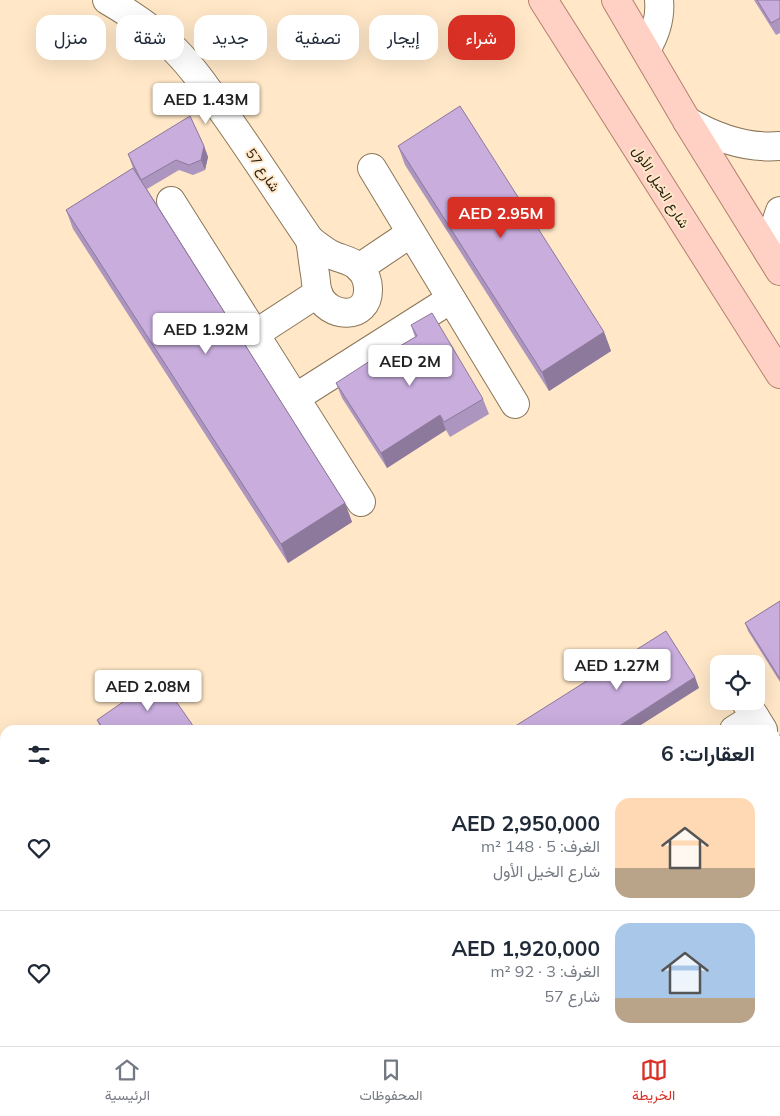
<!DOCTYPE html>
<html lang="ar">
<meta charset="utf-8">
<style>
body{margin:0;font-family:Mulish,Vazirmatn,sans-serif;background:#f2f2f3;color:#1f2937;direction:rtl;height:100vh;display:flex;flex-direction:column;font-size:19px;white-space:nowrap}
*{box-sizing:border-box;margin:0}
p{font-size:16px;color:#747a83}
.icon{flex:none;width:28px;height:28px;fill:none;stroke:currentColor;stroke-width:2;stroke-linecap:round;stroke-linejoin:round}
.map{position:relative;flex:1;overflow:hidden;direction:ltr}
.details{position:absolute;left:0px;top:725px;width:780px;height:321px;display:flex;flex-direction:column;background:#fff;border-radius:15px 15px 0 0;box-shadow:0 5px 20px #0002;direction:rtl}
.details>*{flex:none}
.guide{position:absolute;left:15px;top:15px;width:500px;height:45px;direction:rtl;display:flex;gap:10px}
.buttons{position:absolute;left:710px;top:655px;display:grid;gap:10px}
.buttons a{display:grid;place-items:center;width:55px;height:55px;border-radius:10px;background:#fff;box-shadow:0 5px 20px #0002;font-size:25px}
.price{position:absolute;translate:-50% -42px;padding:0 11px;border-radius:5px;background:#fff;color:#222;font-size:16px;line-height:32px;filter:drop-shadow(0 1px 2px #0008)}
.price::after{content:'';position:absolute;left:50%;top:30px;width:15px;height:11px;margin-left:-8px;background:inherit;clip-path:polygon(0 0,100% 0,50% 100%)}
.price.active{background:#d93025;color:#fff}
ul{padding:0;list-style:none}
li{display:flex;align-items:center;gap:15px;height:125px;padding:0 25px}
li+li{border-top:1px solid #e0e1e3}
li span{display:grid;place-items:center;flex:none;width:140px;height:100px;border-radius:15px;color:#555}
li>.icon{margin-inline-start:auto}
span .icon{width:60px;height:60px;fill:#fffc;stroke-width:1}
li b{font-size:21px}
h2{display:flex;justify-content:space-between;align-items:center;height:60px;padding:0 25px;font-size:21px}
.pill{padding:0 18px;border-radius:15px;background:#fff;box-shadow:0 5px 20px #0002;font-size:18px;line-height:45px}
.pill.active{background:#d93025;color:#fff}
.tabs{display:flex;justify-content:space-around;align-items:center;height:70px;border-top:1px solid #e0e1e3;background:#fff;font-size:14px;color:#747a83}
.tabs a{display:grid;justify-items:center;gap:2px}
.tabs .active{color:#d93025}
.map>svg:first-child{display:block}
</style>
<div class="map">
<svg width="780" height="1046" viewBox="0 0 780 1046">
<rect width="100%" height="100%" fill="#ffe7c7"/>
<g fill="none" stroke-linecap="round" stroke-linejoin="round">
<!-- minor casing -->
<g stroke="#8a7658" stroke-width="30">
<g id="minor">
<path d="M107 0C131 14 155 30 175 50 195 70 210 93 226 116 255 157 282 199 310 240"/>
<path d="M646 50C655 35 661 19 659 0"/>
<path d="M687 121C716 138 746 149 780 146"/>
<path d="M372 168 515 404"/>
<path d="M171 201 361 502"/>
<path d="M310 240C317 245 324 251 332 255 341 259 353 261 360 268 365 274 368 282 368 289 369 321 327 319 318 293 316 287 316 280 315 274 313 263 312 251 310 240Z"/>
<path d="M769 253 774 229 780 211"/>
<path d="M359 268 411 233"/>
<path d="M255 334 318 293"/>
<path d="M295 398 451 299"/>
<path d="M745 701 763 730"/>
<path d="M734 730 755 717"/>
<path d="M775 749 780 757"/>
<path d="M775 800 780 797"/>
<path d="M775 822 780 819"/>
<path d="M0 928 5 936"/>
<path d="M62 1041 64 1046"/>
<path d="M774 1041 777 1046"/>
</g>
</g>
<!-- major casing -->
<g stroke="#b47f6f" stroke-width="30">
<g id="major">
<path d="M543 0 780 374"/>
<path d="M616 0 687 121 780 271"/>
</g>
</g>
<!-- minor -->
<use href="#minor" stroke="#fff" stroke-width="28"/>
<!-- major -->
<use href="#major" stroke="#ffd1c5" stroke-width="28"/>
</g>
<!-- wall -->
<g fill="#ac95be">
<path d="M754 0H780V33L776 35Z"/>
<path d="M204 146 208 157 205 170 193 175 179 170 147 189 345 503 352 522 288 563 73 229 66 210 133 168 128 154Z"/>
<path d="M398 146 604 332 611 351 549 391 405 165Z"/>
<path d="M411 325 483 399 489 414 450 437 446 430 387 468 342 398 336 383 415 337Z"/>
<path d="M780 601V682L748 631 745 623Z"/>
<path d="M97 720 196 730H103L99 725Z"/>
<path d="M5 798V813L3 809 0 801Z"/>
<path d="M780 828V948L775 940V830Z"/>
</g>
<!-- shaded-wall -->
<g fill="#8c799b">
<path d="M204 146 208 157 205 170 201 160Z"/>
<path d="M604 332 611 351 549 391 542 372Z"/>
<path d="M440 415 446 430 387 468 381 453Z"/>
<path d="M345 503 352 522 288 563 281 544Z"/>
<path d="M695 677 699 688 633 730H613Z"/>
</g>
<!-- building -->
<g fill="#c8addd" stroke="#8c799b">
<path d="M757 0H780V18L771 23Z"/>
<path d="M460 106 604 332 542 372 398 146Z"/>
<path d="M190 116 204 146 201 160 189 165 176 160 141 180 128 154Z"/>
<path d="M133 168 345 503 281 544 66 210Z"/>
<path d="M432 313 483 399 444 422 440 415 381 453 336 383 373 359 375 361 417 336 411 325Z"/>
<path d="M780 601V679L745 623Z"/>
<path d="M666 631 695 677 613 730H509Z"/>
<path d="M159 677 196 730H105L97 720Z"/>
<path d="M5 798V809L0 801Z"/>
<path d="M780 828V946L775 938V902L776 901 775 900V830Z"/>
</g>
<g text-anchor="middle" stroke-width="4" stroke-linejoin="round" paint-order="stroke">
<!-- street labels -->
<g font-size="14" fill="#292115" stroke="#ffe7c7">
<text transform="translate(263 170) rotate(56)" y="5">شارع 57</text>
<text transform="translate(661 187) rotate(58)" y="5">شارع الخيل الأول</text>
</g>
</g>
</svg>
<div class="buttons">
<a><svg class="icon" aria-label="locate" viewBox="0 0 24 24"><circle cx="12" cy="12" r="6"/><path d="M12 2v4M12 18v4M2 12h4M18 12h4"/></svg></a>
</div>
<b class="price" style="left:206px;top:125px">AED 1.43M</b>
<b class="price active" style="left:501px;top:239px">AED 2.95M</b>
<b class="price" style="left:206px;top:355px">AED 1.92M</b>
<b class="price" style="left:410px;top:387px">AED 2M</b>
<b class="price" style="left:617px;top:691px">AED 1.27M</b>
<b class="price" style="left:148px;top:712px">AED 2.08M</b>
<div class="guide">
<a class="pill active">شراء</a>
<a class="pill">إيجار</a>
<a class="pill">تصفية</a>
<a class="pill">جديد</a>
<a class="pill">شقة</a>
<a class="pill">منزل</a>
</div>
<section class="details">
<h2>العقارات: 6<svg class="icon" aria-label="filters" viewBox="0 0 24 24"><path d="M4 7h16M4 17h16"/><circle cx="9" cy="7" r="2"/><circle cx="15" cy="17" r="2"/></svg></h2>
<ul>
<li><span style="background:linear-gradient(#ffd9b3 70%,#b9a48a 0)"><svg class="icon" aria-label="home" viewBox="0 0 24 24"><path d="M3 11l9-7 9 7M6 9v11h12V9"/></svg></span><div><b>AED 2,950,000</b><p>الغرف: 5 · 148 m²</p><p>شارع الخيل الأول</p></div><svg class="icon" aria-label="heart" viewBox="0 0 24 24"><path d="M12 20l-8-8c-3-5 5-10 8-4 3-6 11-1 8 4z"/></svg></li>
<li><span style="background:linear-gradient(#a9c7e8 75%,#b9a48a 0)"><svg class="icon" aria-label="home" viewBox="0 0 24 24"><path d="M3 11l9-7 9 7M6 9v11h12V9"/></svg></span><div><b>AED 1,920,000</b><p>الغرف: 3 · 92 m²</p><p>شارع 57</p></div><svg class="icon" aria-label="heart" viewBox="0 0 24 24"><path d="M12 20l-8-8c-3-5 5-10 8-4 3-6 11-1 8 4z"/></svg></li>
</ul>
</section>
</div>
<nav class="tabs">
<a class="active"><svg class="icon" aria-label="map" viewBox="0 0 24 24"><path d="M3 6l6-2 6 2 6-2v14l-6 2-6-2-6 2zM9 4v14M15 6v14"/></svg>الخريطة</a>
<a><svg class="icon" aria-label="saved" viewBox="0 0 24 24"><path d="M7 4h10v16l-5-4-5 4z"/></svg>المحفوظات</a>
<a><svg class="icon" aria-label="home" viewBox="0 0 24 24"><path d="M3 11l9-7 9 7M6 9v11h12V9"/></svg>الرئيسية</a>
</nav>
